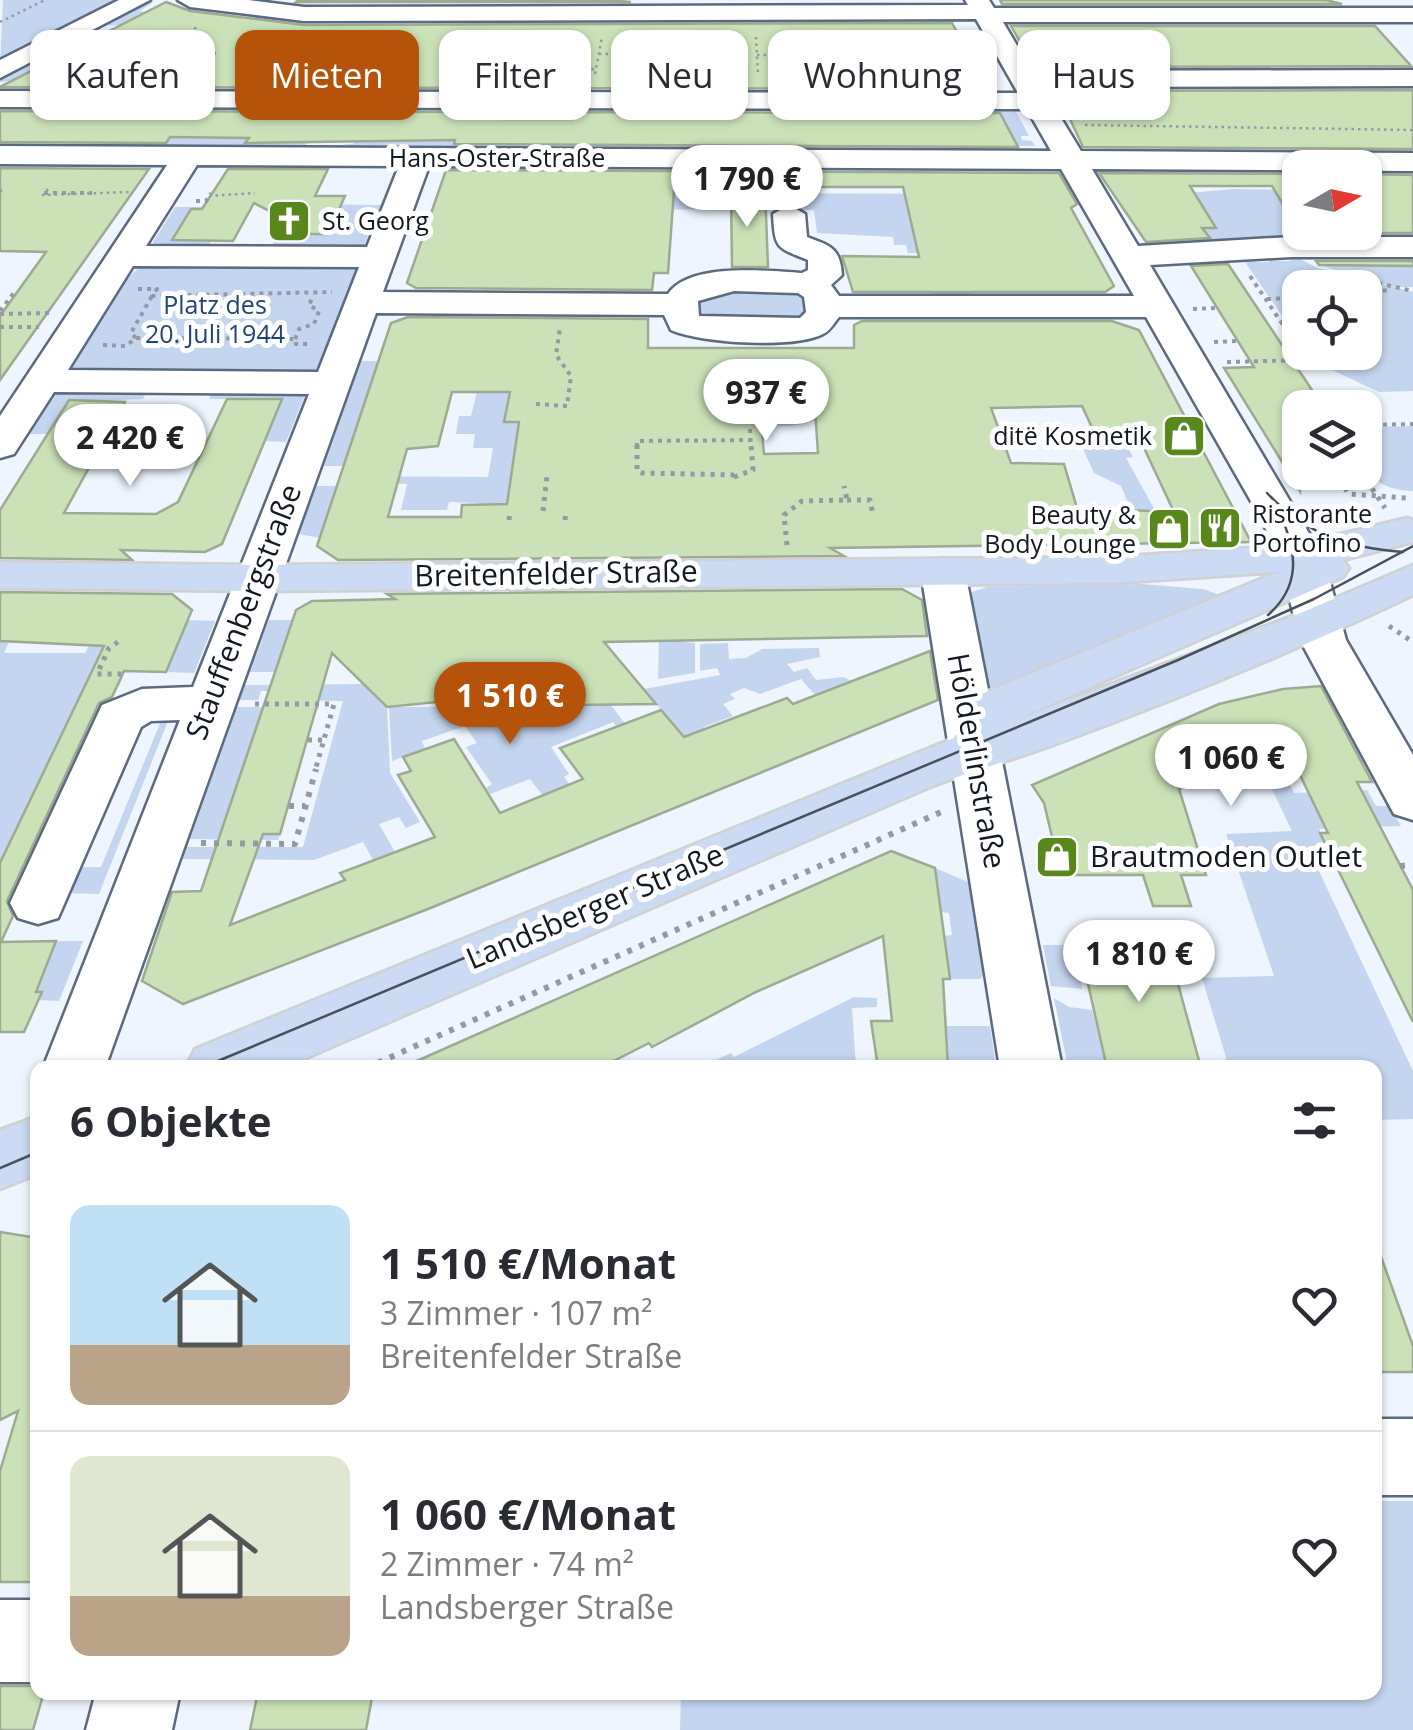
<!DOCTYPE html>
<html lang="de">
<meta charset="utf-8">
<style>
body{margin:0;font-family:"Open Sans",sans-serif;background:#f7f7f7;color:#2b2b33;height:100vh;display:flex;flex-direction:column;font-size:38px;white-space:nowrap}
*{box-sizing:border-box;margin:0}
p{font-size:32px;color:#7c7c81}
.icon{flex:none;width:55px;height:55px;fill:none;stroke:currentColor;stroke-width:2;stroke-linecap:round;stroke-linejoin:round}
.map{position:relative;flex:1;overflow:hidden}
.drawer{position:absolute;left:30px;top:1060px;width:1352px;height:640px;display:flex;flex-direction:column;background:#fff;border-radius:20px;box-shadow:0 2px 8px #0004}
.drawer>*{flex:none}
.banner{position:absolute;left:30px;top:30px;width:1355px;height:90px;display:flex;gap:20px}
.needle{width:65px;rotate:81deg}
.tools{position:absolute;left:1282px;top:150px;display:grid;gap:20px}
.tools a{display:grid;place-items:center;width:100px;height:100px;border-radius:20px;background:#fff;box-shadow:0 2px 8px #0004;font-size:50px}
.price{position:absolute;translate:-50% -85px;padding:0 22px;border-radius:35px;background:#fff;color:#222;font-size:32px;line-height:65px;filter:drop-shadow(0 2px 5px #0008)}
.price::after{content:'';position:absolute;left:50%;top:60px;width:30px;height:22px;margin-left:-15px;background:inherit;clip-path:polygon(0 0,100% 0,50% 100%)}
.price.on{background:#b45309;color:#fff}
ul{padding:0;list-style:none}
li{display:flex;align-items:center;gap:30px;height:250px;padding:0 40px}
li+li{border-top:2px solid #e1e1e2}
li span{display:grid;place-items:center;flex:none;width:280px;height:200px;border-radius:20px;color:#555}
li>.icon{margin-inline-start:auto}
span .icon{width:120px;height:120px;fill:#fffc;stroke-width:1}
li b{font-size:42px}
h2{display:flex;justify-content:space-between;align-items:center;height:120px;padding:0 40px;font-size:42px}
.tag{padding:0 35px;border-radius:20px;background:#fff;box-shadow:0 2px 8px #0004;font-size:35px;line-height:90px}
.tag.on{background:#b45309;color:#fff}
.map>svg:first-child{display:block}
</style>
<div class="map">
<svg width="1413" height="1730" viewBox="0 0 1413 1730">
<rect width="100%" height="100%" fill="#eef5fe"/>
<!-- green -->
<g fill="#c4d5ef">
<path d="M3 0H128L0 65Z"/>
<path d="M156 0 140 11 169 17 192 5 215 11 131 51 94 94 29 90 71 66 40 62 32 66 40 68 16 81 0 82V78L34 60 75 63 76 50 59 48 79 37 119 40 153 24C135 21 121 27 104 25Z"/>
<path d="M546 22H563L555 46H596L586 63 542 62 540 67H529L520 96H507L515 67H528Z"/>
<path d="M800 106 804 112H817L816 106 857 112 861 106 865 124 873 126 869 106 875 112H897L896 106H902L904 112H917L916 106H948L951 112H963L965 107 972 126 1010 133 1008 125 978 126 971 106 978 112 1015 110 1029 136H1021L1022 140 1032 141 1035 146 572 148 571 140 803 130Z"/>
<path d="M116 109H129L114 127C192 144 273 139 351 130L346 142H308L305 147 90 146Z"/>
<path d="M355 140 547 141 558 148 311 147 353 144Z"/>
<path d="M1234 189 1300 190 1295 226 1302 237 1206 250 1199 238 1200 228 1215 227 1213 222H1186L1188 193Z"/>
<path d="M649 193 1002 194 972 297H933L922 253H908L906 245H894L893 237 817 233 814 210 589 209Z"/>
<path d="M294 204 381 205 363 248 269 252 276 238 328 234Z"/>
<path d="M175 207H231L205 251 155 248 153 242Z"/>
<path d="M1266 252 1272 261H1290L1286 252 1318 268 1413 292V391L1379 392 1313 361 1307 353 1365 352V288H1300V342L1245 262H1269Z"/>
<path d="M153 260 355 262 361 270 321 372 74 375 67 369C84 341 119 272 153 260Z"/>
<path d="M1319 265 1413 266V287H1394Z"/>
<path d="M715 289 799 292 804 297 806 318 697 317 695 301Z"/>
<path d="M361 361H381L346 466H324Z"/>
<path d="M558 361 506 415 505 422H559L508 504 449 502 447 510H401L407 484 338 483 340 476 488 477 493 448H473L475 434H456L459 416H471L477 392Z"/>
<path d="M785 386 786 392 780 393 783 414H816V420C769 436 758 418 724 387Z"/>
<path d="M147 391 143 399 68 402 52 434H29L52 397 60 392Z"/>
<path d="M213 391H300L305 395 286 442 264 441 280 403 275 399H209Z"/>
<path d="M1413 426V491C1366 489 1365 467 1365 427Z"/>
<path d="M1123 438 1133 457 1126 458 1156 512H1132L1121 486 1094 473 1079 440Z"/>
<path d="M316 486H338L320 538 299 534Z"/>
<path d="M1142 584 1203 589 1223 596 990 695 980 692 966 594 987 587Z"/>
<path d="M187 620 215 621 194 673 166 672Z"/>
<path d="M269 620H293L276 672H250Z"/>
<path d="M659 635H669L670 641 695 643V673L658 679Z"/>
<path d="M92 640H108L92 676 123 677 119 686H85L0 863V641L9 642 4 653H85Z"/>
<path d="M728 643 729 659 746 658 762 649 819 648 820 657 787 664 794 672 807 668 816 680 844 677 853 682 816 696 801 679 760 694 744 688 730 694 735 699 723 704 733 716 703 727 710 737 689 744 644 689 720 675 717 668 700 671V644Z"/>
<path d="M364 684 387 707 390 773 420 822 406 828 399 817 379 824 399 859 377 867 363 842 314 860 182 859 186 847H303L343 701 277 700 279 691H261L258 700H239L245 685Z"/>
<path d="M610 696V704L637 739 625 737 613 722 551 747 569 774 564 777 574 791 543 796 530 779 490 794 486 788 492 784 466 747 477 743 465 726 422 741 425 749 392 761 389 707 538 706Z"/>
<path d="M237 707H319L316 713H262L223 834H280L278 840 190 839Z"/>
<path d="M163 716H170L99 894 62 893 73 867H101Z"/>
<path d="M1266 777H1286L1294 793 1367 790 1376 806H1390L1401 826 1319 829 1329 850 1310 852 1413 1071V1119L1375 1120V1068L1229 1067 1202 978 1274 976 1226 834 1292 831Z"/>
<path d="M935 868 968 882 984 975 980 979H950L945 936 952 935 949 913 941 912Z"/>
<path d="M56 941H83L59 1001 38 1000 41 992H36Z"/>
<path d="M1043 945H1076L1082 989 1051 986Z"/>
<path d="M854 997 877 998V1007L852 1008 856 1067H701L731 1053 734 1057Z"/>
<path d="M1054 998 1069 1007 1092 1010 1107 1067H1068Z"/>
<path d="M943 1026H990L996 1067H948Z"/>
<path d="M1375 1501H1413V1730H680L681 1693 1375 1692Z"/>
</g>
<!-- building -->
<g fill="#cbe2b8" stroke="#9daa92" stroke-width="2.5" fill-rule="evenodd">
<path d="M605 0 631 2H296L297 1Z"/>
<path d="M1000 0H1326L1342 4H1002Z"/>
<path d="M166 2 190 11 304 25 952 23 988 89 578 88 585 46H525L513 88 0 87Z"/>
<path d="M1011 26H1375L1411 66 1041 67 1035 54H1027Z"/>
<path d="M1413 90V149L1083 147 1057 91Z"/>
<path d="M0 111 507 112 505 119H573L574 112 1000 113 1018 147 454 144 455 140 245 143 249 138 170 137 166 143 0 142Z"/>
<path d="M0 168 149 169 0 380V316L46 252 0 251Z"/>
<path d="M228 169H328L315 196H345L328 234H289L294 224 254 203 233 241 172 240 191 209H202Z"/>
<path d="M446 170 1059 173 1077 204 1071 208 1114 286 1105 292H853L842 256 919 257 903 187H774L765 189 768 267H732L731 191H674L668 273H654L652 290 416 288 407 283Z"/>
<path d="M1099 173 1300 174V232H1365V174L1413 175V233H1300L1272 186H1190L1216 228H1202L1210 238 1146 242Z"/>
<path d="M1316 261H1413V266L1319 265Z"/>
<path d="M1228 264 1324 408H1300V491L1224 368 1254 367 1191 266Z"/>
<path d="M408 317 648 319V348H854V325L862 321H1112L1139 330 1251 542 830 548 844 556 338 560 317 546 391 323ZM757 381H813L818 453 764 454ZM452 392H510L504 422H519L507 504 462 505 461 517H388L407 449 438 446ZM1082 406 1095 434 1137 433 1174 512 1077 508 1064 464 1011 463 991 408Z"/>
<path d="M227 399H282L222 544 205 552 121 550 132 560 0 558V510L69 400 125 402 64 513 156 514 178 502Z"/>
<path d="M902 589 922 600 927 636 604 642 656 704 570 705 566 689 387 707 332 653 280 834H263L230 925 345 880 340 873 435 837 398 775 411 771 403 757 454 739 500 813 583 779 560 748 661 710 684 737 787 698 793 704 930 651 938 700 428 909 183 1004 142 981 172 892 201 891 296 610 312 601 395 599 387 594Z"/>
<path d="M0 592 172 594 192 610 166 672 124 671 112 697 99 703 7 901 13 916 1 942 56 941 36 992H42L24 1032H0V863L104 646 0 641Z"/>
<path d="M1321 686 1372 782H1357L1413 890V1022L1320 833H1328L1286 746 1179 789 1206 875H1181L1191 906H1153L1143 875H1061L1044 803 1032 785 1219 704 1283 689Z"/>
<path d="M891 851 935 868 950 979H943L948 1068H878L871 1021H892L883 936 756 992 652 1047 649 1043 600 1068H401Z"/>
<path d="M1114 940 1173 941 1182 973H1175L1201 1068H1107L1079 944H1115Z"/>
<path d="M0 1232 38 1238V1582H0V1471L18 1411 0 1420Z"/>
<path d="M1375 1251H1379L1413 1346V1372H1375Z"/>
<path d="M0 1686H38V1692H44L33 1730H0Z"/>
<path d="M258 1692H373L366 1730H250Z"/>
</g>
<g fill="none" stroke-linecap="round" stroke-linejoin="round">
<!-- minor casing -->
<g stroke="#5c6a7f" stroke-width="5">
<g id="minor">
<path d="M119 0H150L0 78V60Z"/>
<path d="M178 0H249L304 7 968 5 965 0H989L994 8H1413V22H1003L1032 71 1413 70V86L1042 87 1081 151 1413 153V171L1092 169 1138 246 1291 237H1413V257H1291L1150 265 1323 557 1346 640 1413 755V820L1394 814 1300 640 1279 557 1260 517 1146 317H839C834 323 830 331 823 334 794 349 700 343 671 330L664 315 376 313 105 1068H43L180 720 151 721 141 727 58 918 38 924 18 918 10 903 102 705 142 689 193 687 309 394 54 392 14 454 0 458V416L167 165 0 164V146L1051 151 1027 109 0 107V91L1018 93 976 19 304 21 190 7ZM197 165 399 166 367 247 146 246ZM429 166 1061 169 1134 296H839L831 285 842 275C840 248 831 246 807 237L805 214 789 205 773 214C775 249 776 247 808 260V270L802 273C767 271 690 262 668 294L383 292ZM133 266 359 267 318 372 68 370ZM734 291 798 293 804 297 806 312 800 318 699 316 698 301Z"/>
<path d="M943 559 959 563 965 572 1062 1068H1000L921 572 927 563Z"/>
<rect x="1375" y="1419" width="38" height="76"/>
<rect x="0" y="1600" width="38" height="82"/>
<path d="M96 1692H180L172 1730H86Z"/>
</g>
</g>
<!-- major casing -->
<g stroke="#d0d1d3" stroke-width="5">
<g id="major">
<path d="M1407 518 1413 520V542L1343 560 1349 568 1343 577 1010 722 1303 612 1413 565V595C1296 651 1175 700 1053 745 1010 761 966 772 923 790L283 1068H186L195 1049 954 738 972 700 984 693 1278 572 1112 583 257 591 0 588V562L257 565 1112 557 1296 545Z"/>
<path d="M38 1116V1174L0 1189V1130Z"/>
</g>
</g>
<!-- path-far3 -->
<g stroke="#949aa3" stroke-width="2.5" stroke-dasharray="2.5 4" stroke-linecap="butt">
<path d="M0 22 45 0"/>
<path d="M756 37 758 74"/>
<path d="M175 52 216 53"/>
<path d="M736 52V57"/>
<path d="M250 53H294"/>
<path d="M328 53H372"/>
<path d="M599 54H643"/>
<path d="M677 54 721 55"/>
<path d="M757 55H786"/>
<path d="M657 57 658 52"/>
<path d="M789 61 885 59 882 53 960 51 963 58 979 57"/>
<path d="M572 70 596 69"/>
<path d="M237 73 263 34"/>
<path d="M595 74 602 37"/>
<path d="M676 74 679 37"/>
<path d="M779 74 778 70 792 69 783 44"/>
<path d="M158 75 197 26"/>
<path d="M316 76 336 39"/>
<path d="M396 76 414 37"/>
<path d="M1085 125 1413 130"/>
<path d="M48 189 43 195 129 192"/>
<path d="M0 192 3 189"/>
<path d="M209 196 255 193"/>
</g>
<!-- path-far2 -->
<g stroke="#949aa3" stroke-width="4" stroke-dasharray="4 5" stroke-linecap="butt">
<path d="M44 193H92"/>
<path d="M196 201H206L211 193"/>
<path d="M1250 276 1300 350"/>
<path d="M1352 277 1413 291"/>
<path d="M138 289H157L152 296 332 292"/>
<path d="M1365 293 1389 290"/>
<path d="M1267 299 1300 298"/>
<path d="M1193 309 1217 308"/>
<path d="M0 311 16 290"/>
<path d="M0 314 49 313"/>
<path d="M0 327H39"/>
<path d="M136 338 131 333 152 296"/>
<path d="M295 339 299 329 314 324 319 311 309 305 313 296"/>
<path d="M1214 342 1238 341"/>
<path d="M103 345 126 346 136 338 295 339 296 344H309"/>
<path d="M1227 362 1307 360 1302 352"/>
<path d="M536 404 567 406 571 376 556 355 560 328"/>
<path d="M1365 425 1413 424"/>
<path d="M750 429 751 447"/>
<path d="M637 447V441L751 440"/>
</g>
<!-- path-far1 -->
<g stroke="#949aa3" stroke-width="5" stroke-dasharray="4 6" stroke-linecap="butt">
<path d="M637 445V471L642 473 734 475"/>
<path d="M1361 472 1385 508"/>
<path d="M734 477 753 470 751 445"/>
<path d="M1345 488 1349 494 1407 498"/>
<path d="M847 500H870L873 515"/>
<path d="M543 511 547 476"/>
<path d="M509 520 510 511"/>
<path d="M565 520 566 511"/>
<path d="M787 545 784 515 802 501 847 500 844 486"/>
<path d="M1389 626 1413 642"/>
<path d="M118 642 109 648 97 674H127"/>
<path d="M255 704H334L315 771"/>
<path d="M308 740H324"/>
</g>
<!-- path -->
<g stroke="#949aa3" stroke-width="6" stroke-dasharray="5 8" stroke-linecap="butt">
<path d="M289 806H305"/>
<path d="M201 843 295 844 316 769"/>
<path d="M1400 866 1413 865"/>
<path d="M366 1068 941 812"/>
</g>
<!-- minor -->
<use href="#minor" fill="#fff" fill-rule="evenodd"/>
<!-- major -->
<use href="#major" fill="#cadbf3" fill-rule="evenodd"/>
<!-- tram -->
<g stroke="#495059" stroke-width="2.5">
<path d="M1267 493C1305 534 1348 548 1403 552"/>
<path d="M1268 615C1300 587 1298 553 1281 517"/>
<path d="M201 1068 1178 660 1314 599 1413 546"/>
<path d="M0 1168 38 1152"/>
</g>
</g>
<!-- icons -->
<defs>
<g id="church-square" transform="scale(2.25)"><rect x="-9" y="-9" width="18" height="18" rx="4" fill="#58881c" stroke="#fff"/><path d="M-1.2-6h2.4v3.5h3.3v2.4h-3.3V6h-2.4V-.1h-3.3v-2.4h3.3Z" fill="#fff"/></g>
<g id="shop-square" transform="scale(2.25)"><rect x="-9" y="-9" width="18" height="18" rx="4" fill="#58881c" stroke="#fff"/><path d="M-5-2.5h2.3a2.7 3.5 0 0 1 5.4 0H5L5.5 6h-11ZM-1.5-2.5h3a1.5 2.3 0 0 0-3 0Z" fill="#fff"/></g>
<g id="restaurant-square" transform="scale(2.25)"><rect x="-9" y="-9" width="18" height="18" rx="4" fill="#58881c" stroke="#fff"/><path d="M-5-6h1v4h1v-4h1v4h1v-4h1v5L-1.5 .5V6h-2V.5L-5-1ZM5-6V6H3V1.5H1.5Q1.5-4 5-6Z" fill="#fff"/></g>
</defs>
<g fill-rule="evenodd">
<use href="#church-square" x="289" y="221"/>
<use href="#shop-square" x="1184" y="436"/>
<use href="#restaurant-square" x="1220" y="528"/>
<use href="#shop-square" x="1169" y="529"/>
<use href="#shop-square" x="1057" y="857"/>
</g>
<g text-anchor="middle" stroke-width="10" stroke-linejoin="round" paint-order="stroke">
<!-- far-street labels -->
<g font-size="25" fill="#131922" stroke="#fff">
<text x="497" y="167">Hans-Oster-Straße</text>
</g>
<!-- far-poi labels -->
<g font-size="25" fill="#131922" stroke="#fff" text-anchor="start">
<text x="322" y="230">St. Georg</text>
<text x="1152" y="445" text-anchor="end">ditë Kosmetik</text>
<text x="1252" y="523">Ristorante<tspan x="1252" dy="29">Portofino</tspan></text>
<text x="1136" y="524" text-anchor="end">Beauty &amp;<tspan x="1136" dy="29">Body Lounge</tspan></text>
</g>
<!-- far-park labels -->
<g font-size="25" fill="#224474" stroke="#fff">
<text x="215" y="314">Platz des<tspan x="215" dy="29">20. Juli 1944</tspan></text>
</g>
<!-- street labels -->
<g font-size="30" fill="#131922" stroke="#fff">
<text transform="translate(556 574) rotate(-1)" y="10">Breitenfelder Straße</text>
<text transform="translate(244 612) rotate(-69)" y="10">Stauffenbergstraße</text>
<text transform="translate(976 761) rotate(80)" y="10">Hölderlinstraße</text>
<text transform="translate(595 907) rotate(-23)" y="10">Landsberger Straße</text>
</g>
<!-- poi labels -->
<g font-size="30" fill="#131922" stroke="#fff" text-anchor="start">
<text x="1090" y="867">Brautmoden Outlet</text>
</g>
</g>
</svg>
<div class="tools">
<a><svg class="needle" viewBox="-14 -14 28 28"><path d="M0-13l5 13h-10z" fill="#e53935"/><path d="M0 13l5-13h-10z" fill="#7c7c81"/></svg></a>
<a><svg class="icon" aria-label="locate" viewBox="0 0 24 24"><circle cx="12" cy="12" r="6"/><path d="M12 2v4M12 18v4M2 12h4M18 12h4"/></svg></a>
<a><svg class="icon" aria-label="layers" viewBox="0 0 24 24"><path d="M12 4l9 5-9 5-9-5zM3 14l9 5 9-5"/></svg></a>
</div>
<b class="price" style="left:747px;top:230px">1 790 €</b>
<b class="price" style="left:766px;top:444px">937 €</b>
<b class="price" style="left:130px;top:489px">2 420 €</b>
<b class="price on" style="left:510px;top:747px">1 510 €</b>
<b class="price" style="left:1231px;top:809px">1 060 €</b>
<b class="price" style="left:1139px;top:1005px">1 810 €</b>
<div class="banner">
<a class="tag">Kaufen</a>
<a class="tag on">Mieten</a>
<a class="tag">Filter</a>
<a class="tag">Neu</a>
<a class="tag">Wohnung</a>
<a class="tag">Haus</a>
</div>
<section class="drawer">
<h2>6 Objekte<svg class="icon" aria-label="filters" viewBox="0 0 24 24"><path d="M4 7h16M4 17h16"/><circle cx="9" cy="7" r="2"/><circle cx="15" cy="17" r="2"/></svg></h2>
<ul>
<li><span style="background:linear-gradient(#bfe0f5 70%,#b9a48a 0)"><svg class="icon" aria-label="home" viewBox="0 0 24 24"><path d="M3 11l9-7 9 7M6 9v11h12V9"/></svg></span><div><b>1 510 €/Monat</b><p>3 Zimmer · 107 m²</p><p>Breitenfelder Straße</p></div><svg class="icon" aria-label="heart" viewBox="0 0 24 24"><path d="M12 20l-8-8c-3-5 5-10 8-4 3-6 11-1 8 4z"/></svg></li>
<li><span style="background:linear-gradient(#dfe7d0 70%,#b9a48a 0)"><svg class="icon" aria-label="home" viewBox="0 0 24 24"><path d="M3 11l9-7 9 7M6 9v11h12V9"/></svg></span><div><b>1 060 €/Monat</b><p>2 Zimmer · 74 m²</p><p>Landsberger Straße</p></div><svg class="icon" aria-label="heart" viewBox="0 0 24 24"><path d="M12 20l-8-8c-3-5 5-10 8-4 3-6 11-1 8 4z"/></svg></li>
</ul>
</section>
</div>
